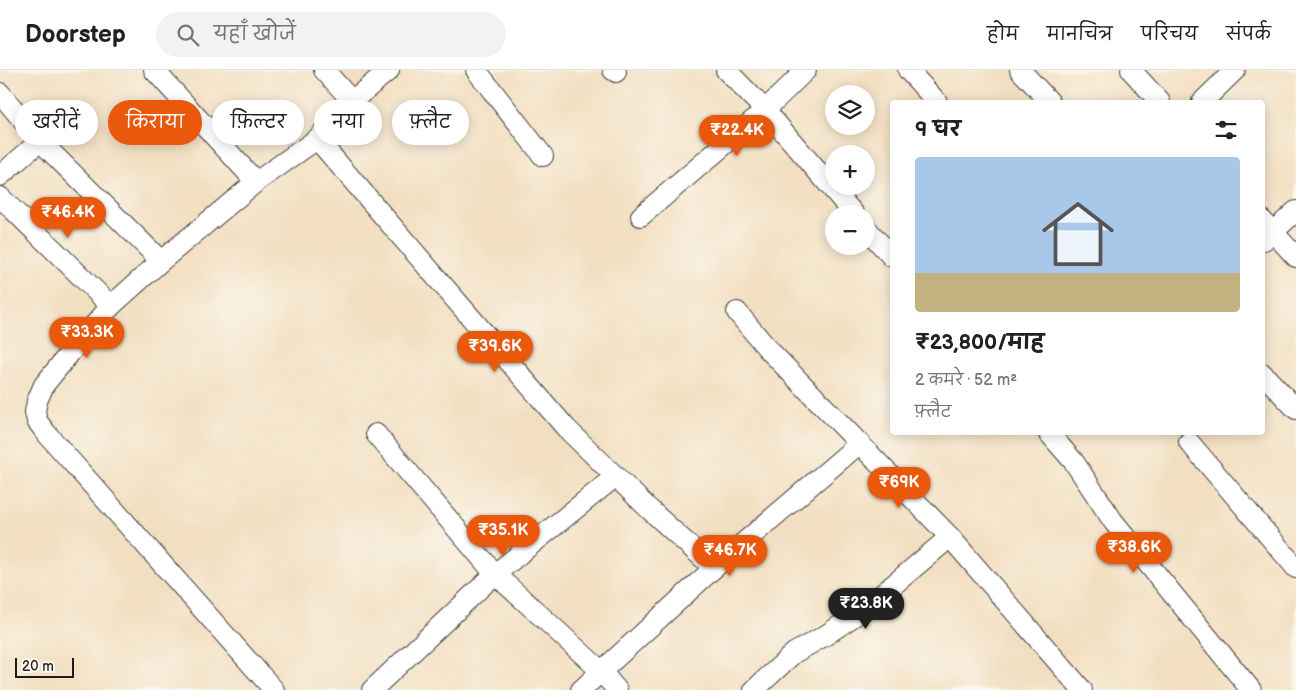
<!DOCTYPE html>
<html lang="hi">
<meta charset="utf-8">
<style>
body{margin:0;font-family:"Balsamiq Sans","Playpen Sans Deva",sans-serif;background:#f2f2f2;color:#202124;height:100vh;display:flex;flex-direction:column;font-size:19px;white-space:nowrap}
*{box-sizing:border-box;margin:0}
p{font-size:16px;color:#757577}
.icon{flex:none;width:28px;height:28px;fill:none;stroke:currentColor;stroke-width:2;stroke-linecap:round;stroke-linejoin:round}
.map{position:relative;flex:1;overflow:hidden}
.details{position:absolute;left:890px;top:30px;width:375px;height:335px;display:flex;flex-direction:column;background:#fff;border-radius:5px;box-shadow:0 2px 12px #0003}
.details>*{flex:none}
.banner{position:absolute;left:15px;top:30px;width:475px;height:45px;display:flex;gap:10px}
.controls{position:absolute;left:825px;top:15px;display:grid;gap:10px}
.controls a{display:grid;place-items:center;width:50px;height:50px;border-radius:50%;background:#fff;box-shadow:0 2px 12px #0003;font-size:25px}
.scale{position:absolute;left:15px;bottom:12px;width:59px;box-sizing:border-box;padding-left:5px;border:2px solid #1c1c1c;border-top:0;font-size:14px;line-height:18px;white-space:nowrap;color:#1c1c1c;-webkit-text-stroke:4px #fbf7ec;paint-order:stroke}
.price{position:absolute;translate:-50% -42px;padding:0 11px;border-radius:18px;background:#ea580c;color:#fff;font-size:16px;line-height:32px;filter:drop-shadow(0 1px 2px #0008)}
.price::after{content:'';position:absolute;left:50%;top:30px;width:15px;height:11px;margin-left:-8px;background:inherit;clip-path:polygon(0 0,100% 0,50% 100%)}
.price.selected{background:#222;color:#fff}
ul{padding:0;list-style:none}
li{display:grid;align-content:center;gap:10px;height:265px;padding:0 25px}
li+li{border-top:1px solid #e0e0e0}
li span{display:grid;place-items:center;height:155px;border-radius:5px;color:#555}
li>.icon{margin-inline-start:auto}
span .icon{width:90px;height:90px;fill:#fffc;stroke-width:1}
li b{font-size:21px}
h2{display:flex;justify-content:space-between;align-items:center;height:60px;padding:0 25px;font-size:21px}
.chip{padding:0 18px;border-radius:22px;background:#fff;box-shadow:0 2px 12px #0003;font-size:18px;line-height:45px}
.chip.selected{background:#ea580c;color:#fff}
header{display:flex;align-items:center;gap:30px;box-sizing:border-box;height:70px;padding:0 25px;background:#fff;border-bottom:1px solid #e0e0e0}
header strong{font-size:24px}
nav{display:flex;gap:28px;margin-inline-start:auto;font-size:18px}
.search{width:350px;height:45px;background:#f2f2f2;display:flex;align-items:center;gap:12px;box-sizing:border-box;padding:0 18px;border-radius:28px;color:#757577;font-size:19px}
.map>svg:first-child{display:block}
</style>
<header>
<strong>Doorstep</strong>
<div class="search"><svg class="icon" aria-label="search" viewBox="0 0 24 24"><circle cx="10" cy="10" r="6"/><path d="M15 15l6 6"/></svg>यहाँ खोजें</div>
<nav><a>होम</a><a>मानचित्र</a><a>परिचय</a><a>संपर्क</a></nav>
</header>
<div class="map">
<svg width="1296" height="620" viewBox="0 0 1296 620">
<rect width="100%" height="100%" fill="#fbf7ec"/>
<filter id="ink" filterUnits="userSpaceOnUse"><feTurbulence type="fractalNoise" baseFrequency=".02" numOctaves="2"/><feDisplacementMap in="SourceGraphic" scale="10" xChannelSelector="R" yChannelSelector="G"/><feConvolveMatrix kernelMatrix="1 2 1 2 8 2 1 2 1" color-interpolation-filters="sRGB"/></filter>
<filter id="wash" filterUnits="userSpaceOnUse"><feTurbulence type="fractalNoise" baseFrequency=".0096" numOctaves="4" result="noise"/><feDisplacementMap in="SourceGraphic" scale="20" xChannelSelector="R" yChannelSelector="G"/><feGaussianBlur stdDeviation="1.12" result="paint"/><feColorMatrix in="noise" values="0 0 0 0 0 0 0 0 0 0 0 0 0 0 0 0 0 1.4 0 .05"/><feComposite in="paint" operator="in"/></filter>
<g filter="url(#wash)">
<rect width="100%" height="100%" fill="#f2dfc1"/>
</g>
<g filter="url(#ink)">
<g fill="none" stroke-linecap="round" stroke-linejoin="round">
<!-- street casing -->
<g stroke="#3c3935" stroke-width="22">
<g id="street">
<path d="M154 0 256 112"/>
<path d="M324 0 352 31"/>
<path d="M476 0 543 86"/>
<path d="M613 0 616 2"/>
<path d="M726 0 765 40 854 144"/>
<path d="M908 0 937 32"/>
<path d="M1020 0 1050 32"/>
<path d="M1131 0 1160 32"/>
<path d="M0 23 40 71 161 191"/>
<path d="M1202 32 1235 0"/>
<path d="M317 69 566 358 649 439 714 498"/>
<path d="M0 106 40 71"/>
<path d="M0 127 111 236"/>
<path d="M641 146 765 40 806 0"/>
<path d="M1262 150 1296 187"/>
<path d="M866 158 892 187"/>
<path d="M1264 170 1296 141"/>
<path d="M737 242 767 278 950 467 1082 620"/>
<path d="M1262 303 1296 339"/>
<path d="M1048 362 1074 392 1113 451 1251 620"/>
<path d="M376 364 495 504 601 601 617 620"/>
<path d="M1189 372 1296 498"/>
<path d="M274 620 47 364 37 351 35 342 37 331 44 315 73 279 111 236 161 191 256 112 317 69 352 31 389 0"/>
<path d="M372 620 495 504 616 406"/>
<path d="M581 620 714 498 860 373"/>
<path d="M754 620 794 583 826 565 866 538 950 467"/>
</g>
</g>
<!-- street -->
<use href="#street" stroke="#fff" stroke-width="20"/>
</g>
</g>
</svg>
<div class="controls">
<a><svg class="icon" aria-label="layers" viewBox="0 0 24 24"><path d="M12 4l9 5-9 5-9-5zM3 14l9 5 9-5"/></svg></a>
<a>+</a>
<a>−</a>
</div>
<div class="scale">20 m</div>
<b class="price" style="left:737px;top:87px">₹22.4K</b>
<b class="price" style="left:68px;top:169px">₹46.4K</b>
<b class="price" style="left:87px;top:289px">₹33.3K</b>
<b class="price" style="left:495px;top:303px">₹39.6K</b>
<b class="price" style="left:899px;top:439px">₹69K</b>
<b class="price" style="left:503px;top:487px">₹35.1K</b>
<b class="price" style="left:1134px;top:504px">₹38.6K</b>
<b class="price" style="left:730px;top:507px">₹46.7K</b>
<b class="price selected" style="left:866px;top:560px">₹23.8K</b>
<div class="banner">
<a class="chip">खरीदें</a>
<a class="chip selected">किराया</a>
<a class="chip">फ़िल्टर</a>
<a class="chip">नया</a>
<a class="chip">फ़्लैट</a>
</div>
<section class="details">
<h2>9 घर<svg class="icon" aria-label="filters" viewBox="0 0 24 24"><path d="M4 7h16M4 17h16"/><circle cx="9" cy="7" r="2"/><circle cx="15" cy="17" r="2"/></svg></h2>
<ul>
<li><span style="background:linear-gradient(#a9c7e8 75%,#c2b280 0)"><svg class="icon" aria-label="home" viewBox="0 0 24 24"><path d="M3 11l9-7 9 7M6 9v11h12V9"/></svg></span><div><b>₹23,800/माह</b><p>2 कमरे · 52 m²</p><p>फ़्लैट</p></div></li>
</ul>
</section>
</div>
